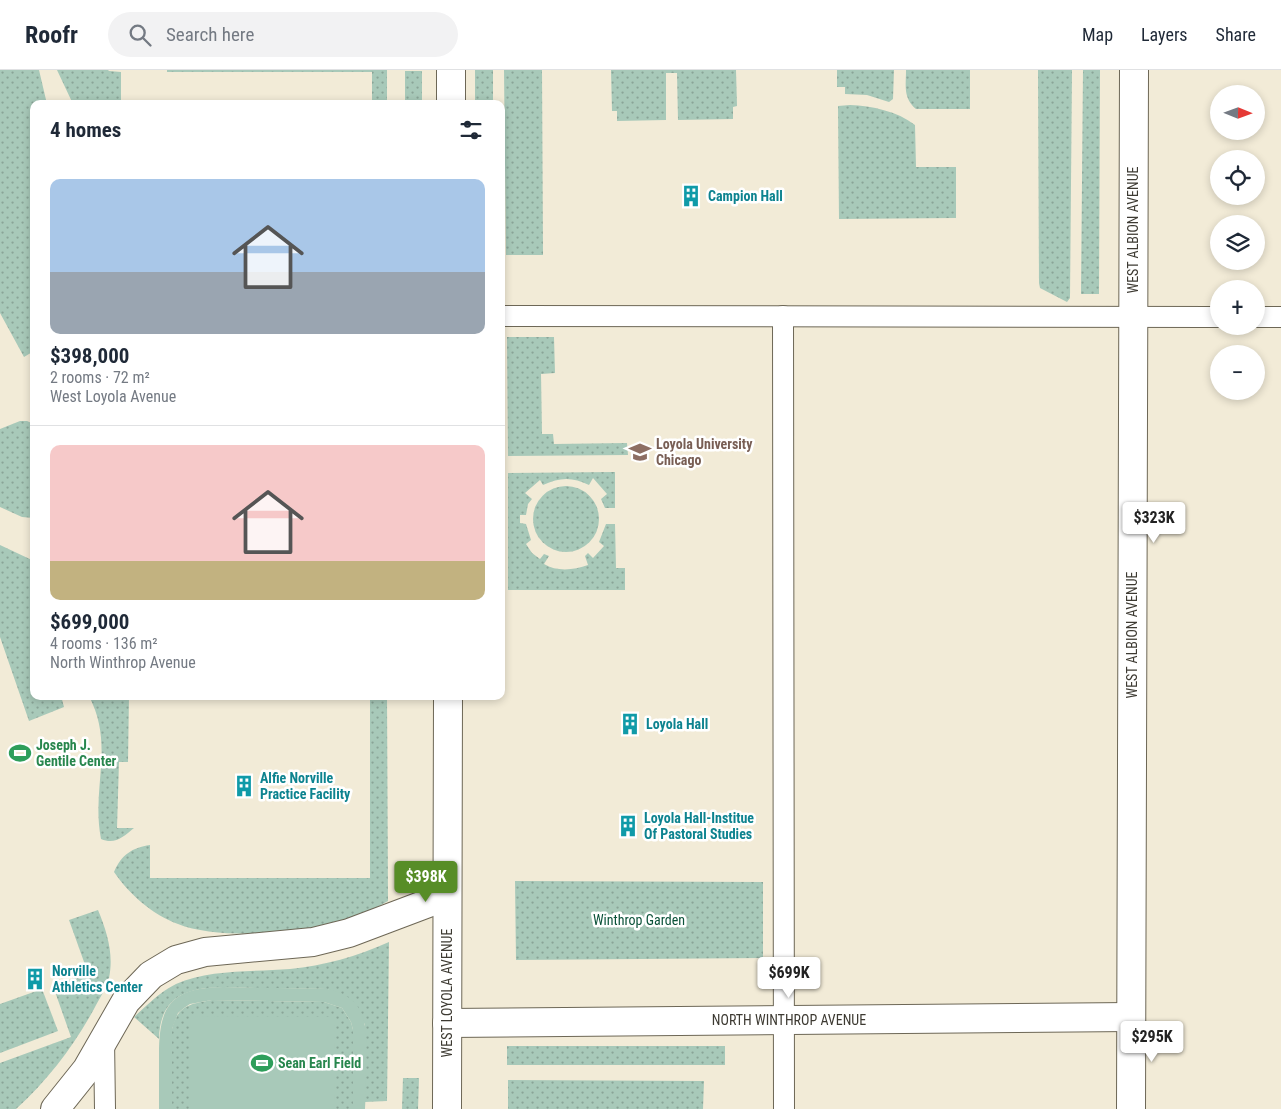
<!DOCTYPE html>
<meta charset="utf-8">
<style>
body{margin:0;font-family:"Roboto Condensed",sans-serif;background:#f2f2f3;color:#1f2937;height:100vh;display:flex;flex-direction:column;font-size:19px;white-space:nowrap}
*{box-sizing:border-box;margin:0}
p{font-size:16px;color:#747a83}
.icon{flex:none;width:28px;height:28px;fill:none;stroke:currentColor;stroke-width:2;stroke-linecap:round;stroke-linejoin:round}
.map{position:relative;flex:1;overflow:hidden}
.sheet{position:absolute;left:30px;top:30px;width:475px;height:600px;display:flex;flex-direction:column;background:#fff;border-radius:10px;box-shadow:0 2px 8px #0003}
.sheet>*{flex:none}
.needle{width:32px;rotate:91deg}
.buttons{position:absolute;left:1210px;top:15px;display:grid;gap:10px}
.buttons a{display:grid;place-items:center;width:55px;height:55px;border-radius:50%;background:#fff;box-shadow:0 2px 8px #0003;font-size:25px}
.price{position:absolute;translate:-50% -42px;padding:0 11px;border-radius:5px;background:#fff;color:#222;font-size:16px;line-height:32px;filter:drop-shadow(0 1px 2px #0008)}
.price::after{content:'';position:absolute;left:50%;top:30px;width:15px;height:11px;margin-left:-8px;background:inherit;clip-path:polygon(0 0,100% 0,50% 100%)}
.price.current{background:#578d27;color:#fff}
ul{padding:0;list-style:none}
li{display:grid;align-content:center;gap:10px;height:265px;padding:0 20px}
li+li{border-top:1px solid #e0e1e3}
li span{display:grid;place-items:center;height:155px;border-radius:10px;color:#555}
li>.icon{margin-inline-start:auto}
span .icon{width:90px;height:90px;fill:#fffc;stroke-width:1}
li b{font-size:21px}
h2{display:flex;justify-content:space-between;align-items:center;height:60px;padding:0 20px;font-size:21px}
header{display:flex;align-items:center;gap:30px;box-sizing:border-box;height:70px;padding:0 25px;background:#fff;border-bottom:1px solid #e0e1e3}
header strong{font-size:24px}
nav{display:flex;gap:28px;margin-inline-start:auto;font-size:18px}
.search{width:350px;height:45px;background:#f2f2f3;display:flex;align-items:center;gap:12px;box-sizing:border-box;padding:0 18px;border-radius:28px;color:#747a83;font-size:19px}
.map>svg:first-child{display:block}
</style>
<header>
<strong>Roofr</strong>
<div class="search"><svg class="icon" aria-label="search" viewBox="0 0 24 24"><circle cx="10" cy="10" r="6"/><path d="M15 15l6 6"/></svg>Search here</div>
<nav><a>Map</a><a>Layers</a><a>Share</a></nav>
</header>
<div class="map">
<svg width="1281" height="1039" viewBox="0 0 1281 1039">
<defs>
<pattern id="green-dots" width="8" height="8" patternUnits="userSpaceOnUse" patternTransform="scale(1.25)"><rect width="8" height="8" fill="#a8c9b9"/><path d="M2 2h.1M6 6h.1" fill="none" stroke="#8aa497" stroke-width="1.8" stroke-linecap="round"/></pattern>
</defs>
<rect width="100%" height="100%" fill="#f2ebd7"/>
<!-- green -->
<g fill="url(#green-dots)">
<path d="M0 0H39L47 34H34V281L24 287 0 243Z"/>
<path d="M57 0H108L109 1 121 2V34H73Z"/>
<path d="M167 0H387V34H372V2H167Z"/>
<rect x="475" y="0" width="18" height="34"/>
<path d="M504 0H542L543 185H506Z"/>
<path d="M611 0H736L737 36 733 37V49L678 50 677 3H666V50L617 51V41H612Z"/>
<path d="M837 0H894L893 29 889 32 867 25 845 24V17H837Z"/>
<path d="M906 0H970V39H916C903 28 906 16 906 0Z"/>
<path d="M1038 0H1072L1070 228 1067 232 1040 218 1039 213Z"/>
<path d="M1083 0H1100L1099 224H1081Z"/>
<rect x="405" y="1" width="17" height="33"/>
<path d="M850 35C872 36 897 41 915 55L916 97H956V148L839 149 838 36Z"/>
<path d="M507 267H554L555 303 541 304 542 364H553L554 374 627 373 628 385 508 386Z"/>
<path d="M20 351H27L34 354V448L22 447 0 437V359Z"/>
<path d="M615 402V438H605L601 429 607 424 593 408 589 415C573 407 560 407 543 415L540 410 525 423 532 429 528 434 526 445H520V453L526 454 531 470 526 474 532 483 540 489 544 484 549 486 544 494C557 502 574 500 588 495L585 486 588 483 593 488 604 476 599 472 606 454H615L616 498H625V520H508V403Z"/>
<circle cx="566" cy="449" r="33"/>
<path d="M0 475 34 491V626H61L64 637 29 651 0 567Z"/>
<path d="M89 626H129L128 692H119L117 758H134C123 767 115 775 101 769 91 717 115 676 89 626Z"/>
<path d="M370 626H387L388 831C374 839 359 848 343 852 303 864 217 870 178 854 153 845 129 824 114 802 122 784 132 778 150 775V808H370Z"/>
<path d="M515 811 763 812V888L516 890Z"/>
<path d="M98 840C107 862 114 884 109 908 106 919 99 929 94 939 73 977 48 1010 16 1039H0V993L71 967 53 916 88 903 69 850Z"/>
<path d="M389 872 387 1031 365 1032V954L328 919C304 919 279 918 255 918 213 917 160 910 159 969L134 947C147 935 160 922 176 914 209 899 255 902 290 899 323 896 358 886 389 872Z"/>
<path d="M42 919 58 961 0 983V934Z"/>
<path d="M212 930 324 932 342 938 351 952 353 960V1039H172V959C178 935 190 934 212 930Z"/>
<rect x="507" y="976" width="218" height="19"/>
<path d="M403 1008H419L418 1039H402Z"/>
<path d="M508 1010 704 1011 703 1039H508Z"/>
</g>
<!-- pitch -->
<g fill="#a8c9b9">
<path d="M223 917 328 919C367 928 367 955 366 988 366 1005 366 1022 365 1039H353V960L351 952 342 938 324 932 212 930 190 934 184 938 178 943 172 959V1039H159C159 1021 159 1002 159 984 159 934 172 918 223 917Z"/>
<path d="M190 946 335 947 334 1039H189Z"/>
</g>
<g fill="none" stroke-linecap="round" stroke-linejoin="round">
<!-- lane casing -->
<g stroke="#6d6756" stroke-width="22">
<g id="lane">
<path d="M501 246 1219 247"/>
<path d="M783 246 784 1039"/>
<path d="M1256 247H1281"/>
<path d="M104 969 105 1039"/>
</g>
</g>
<!-- street casing -->
<g stroke="#6d6756" stroke-width="30">
<g id="street">
<path d="M451 34V0"/>
<path d="M447 953 1131 947"/>
<path d="M55 1039 87 999 126 931 151 905 176 890 205 882 313 872 349 863 447 826"/>
<path d="M447 1039 448 626"/>
<path d="M1131 1039 1134 0"/>
</g>
</g>
<!-- lane -->
<use href="#lane" stroke="#fff" stroke-width="20"/>
<!-- street -->
<use href="#street" stroke="#fff" stroke-width="28"/>
</g>
<!-- icons -->
<defs>
<g id="building-bare" transform="scale(1.725)"><path d="M-4-6H4V6H1V3H-1V6H-4ZM-2.5-4.3h1.7v1.8h-1.7ZM.8-4.3h1.7v1.8H.8ZM-2.5-1h1.7V.8h-1.7ZM.8-1h1.7V.8H.8Z" fill="#0f9aa8" stroke="#fff" stroke-width="2.5" paint-order="stroke"/></g>
<g id="university-bare" transform="scale(1.725)"><path d="M0-5L7-2L0 1L-7-2ZM-4 1L0 2.5L4 1V4Q0 6-4 4Z" fill="#8d6e63" stroke="#fff" stroke-width="2.5" paint-order="stroke"/></g>
<g id="stadium-bare" transform="scale(1.725)"><path d="M0-5a6.5 5 0 1 0 0 10a6.5 5 0 1 0 0-10ZM-3.5-1.8h7v3.6h-7Z" fill="#2e9e5b" stroke="#fff" stroke-width="2.5" paint-order="stroke"/></g>
</defs>
<g fill-rule="evenodd">
<use href="#building-bare" x="691" y="126"/>
<use href="#university-bare" x="640" y="382"/>
<use href="#building-bare" x="630" y="654"/>
<use href="#stadium-bare" x="20" y="683"/>
<use href="#building-bare" x="244" y="716"/>
<use href="#building-bare" x="628" y="756"/>
<use href="#building-bare" x="35" y="909"/>
<use href="#stadium-bare" x="262" y="993"/>
</g>
<g text-anchor="middle" stroke-width="5" stroke-linejoin="round" paint-order="stroke">
<!-- culture labels -->
<g font-size="14" font-weight="bold" fill="#0d838f" stroke="#fff" text-anchor="start">
<text x="708" y="131">Campion Hall</text>
<text x="646" y="659">Loyola Hall</text>
<text x="260" y="713">Alfie Norville<tspan x="260" dy="16">Practice Facility</tspan></text>
<text x="644" y="753">Loyola Hall-Institue<tspan x="644" dy="16">Of Pastoral Studies</tspan></text>
<text x="52" y="906">Norville<tspan x="52" dy="16">Athletics Center</tspan></text>
</g>
<!-- street labels -->
<g font-size="14" fill="#3d3a32" stroke="#fff">
<text transform="translate(1133 160) rotate(-90)" y="5">WEST ALBION AVENUE</text>
<text transform="translate(1132 565) rotate(-90)" y="5">WEST ALBION AVENUE</text>
<text transform="translate(447 923) rotate(-90)" y="5">WEST LOYOLA AVENUE</text>
<text x="789" y="955">NORTH WINTHROP AVENUE</text>
</g>
<!-- education labels -->
<g font-size="14" font-weight="bold" fill="#785e54" stroke="#fff" text-anchor="start">
<text x="656" y="379">Loyola University<tspan x="656" dy="16">Chicago</tspan></text>
</g>
<!-- leisure labels -->
<g font-size="14" font-weight="bold" fill="#27864d" stroke="#fff" text-anchor="start">
<text x="36" y="680">Joseph J.<tspan x="36" dy="16">Gentile Center</tspan></text>
<text x="278" y="998">Sean Earl Field</text>
</g>
<!-- park labels -->
<g font-size="14" fill="#0b5239" stroke="#fff">
<text x="639" y="855">Winthrop Garden</text>
</g>
</g>
</svg>
<div class="buttons">
<a><svg class="needle" viewBox="-14 -14 28 28"><path d="M0-13l5 13h-10z" fill="#e53935"/><path d="M0 13l5-13h-10z" fill="#747a83"/></svg></a>
<a><svg class="icon" aria-label="locate" viewBox="0 0 24 24"><circle cx="12" cy="12" r="6"/><path d="M12 2v4M12 18v4M2 12h4M18 12h4"/></svg></a>
<a><svg class="icon" aria-label="layers" viewBox="0 0 24 24"><path d="M12 4l9 5-9 5-9-5zM3 14l9 5 9-5"/></svg></a>
<a>+</a>
<a>−</a>
</div>
<b class="price" style="left:1154px;top:474px">$323K</b>
<b class="price current" style="left:426px;top:833px">$398K</b>
<b class="price" style="left:789px;top:929px">$699K</b>
<b class="price" style="left:1152px;top:993px">$295K</b>
<section class="sheet">
<h2>4 homes<svg class="icon" aria-label="filters" viewBox="0 0 24 24"><path d="M4 7h16M4 17h16"/><circle cx="9" cy="7" r="2"/><circle cx="15" cy="17" r="2"/></svg></h2>
<ul>
<li><span style="background:linear-gradient(#a9c7e8 60%,#9aa5b1 0)"><svg class="icon" aria-label="home" viewBox="0 0 24 24"><path d="M3 11l9-7 9 7M6 9v11h12V9"/></svg></span><div><b>$398,000</b><p>2 rooms · 72 m²</p><p>West Loyola Avenue</p></div></li>
<li><span style="background:linear-gradient(#f6c9c9 75%,#c2b280 0)"><svg class="icon" aria-label="home" viewBox="0 0 24 24"><path d="M3 11l9-7 9 7M6 9v11h12V9"/></svg></span><div><b>$699,000</b><p>4 rooms · 136 m²</p><p>North Winthrop Avenue</p></div></li>
</ul>
</section>
</div>
